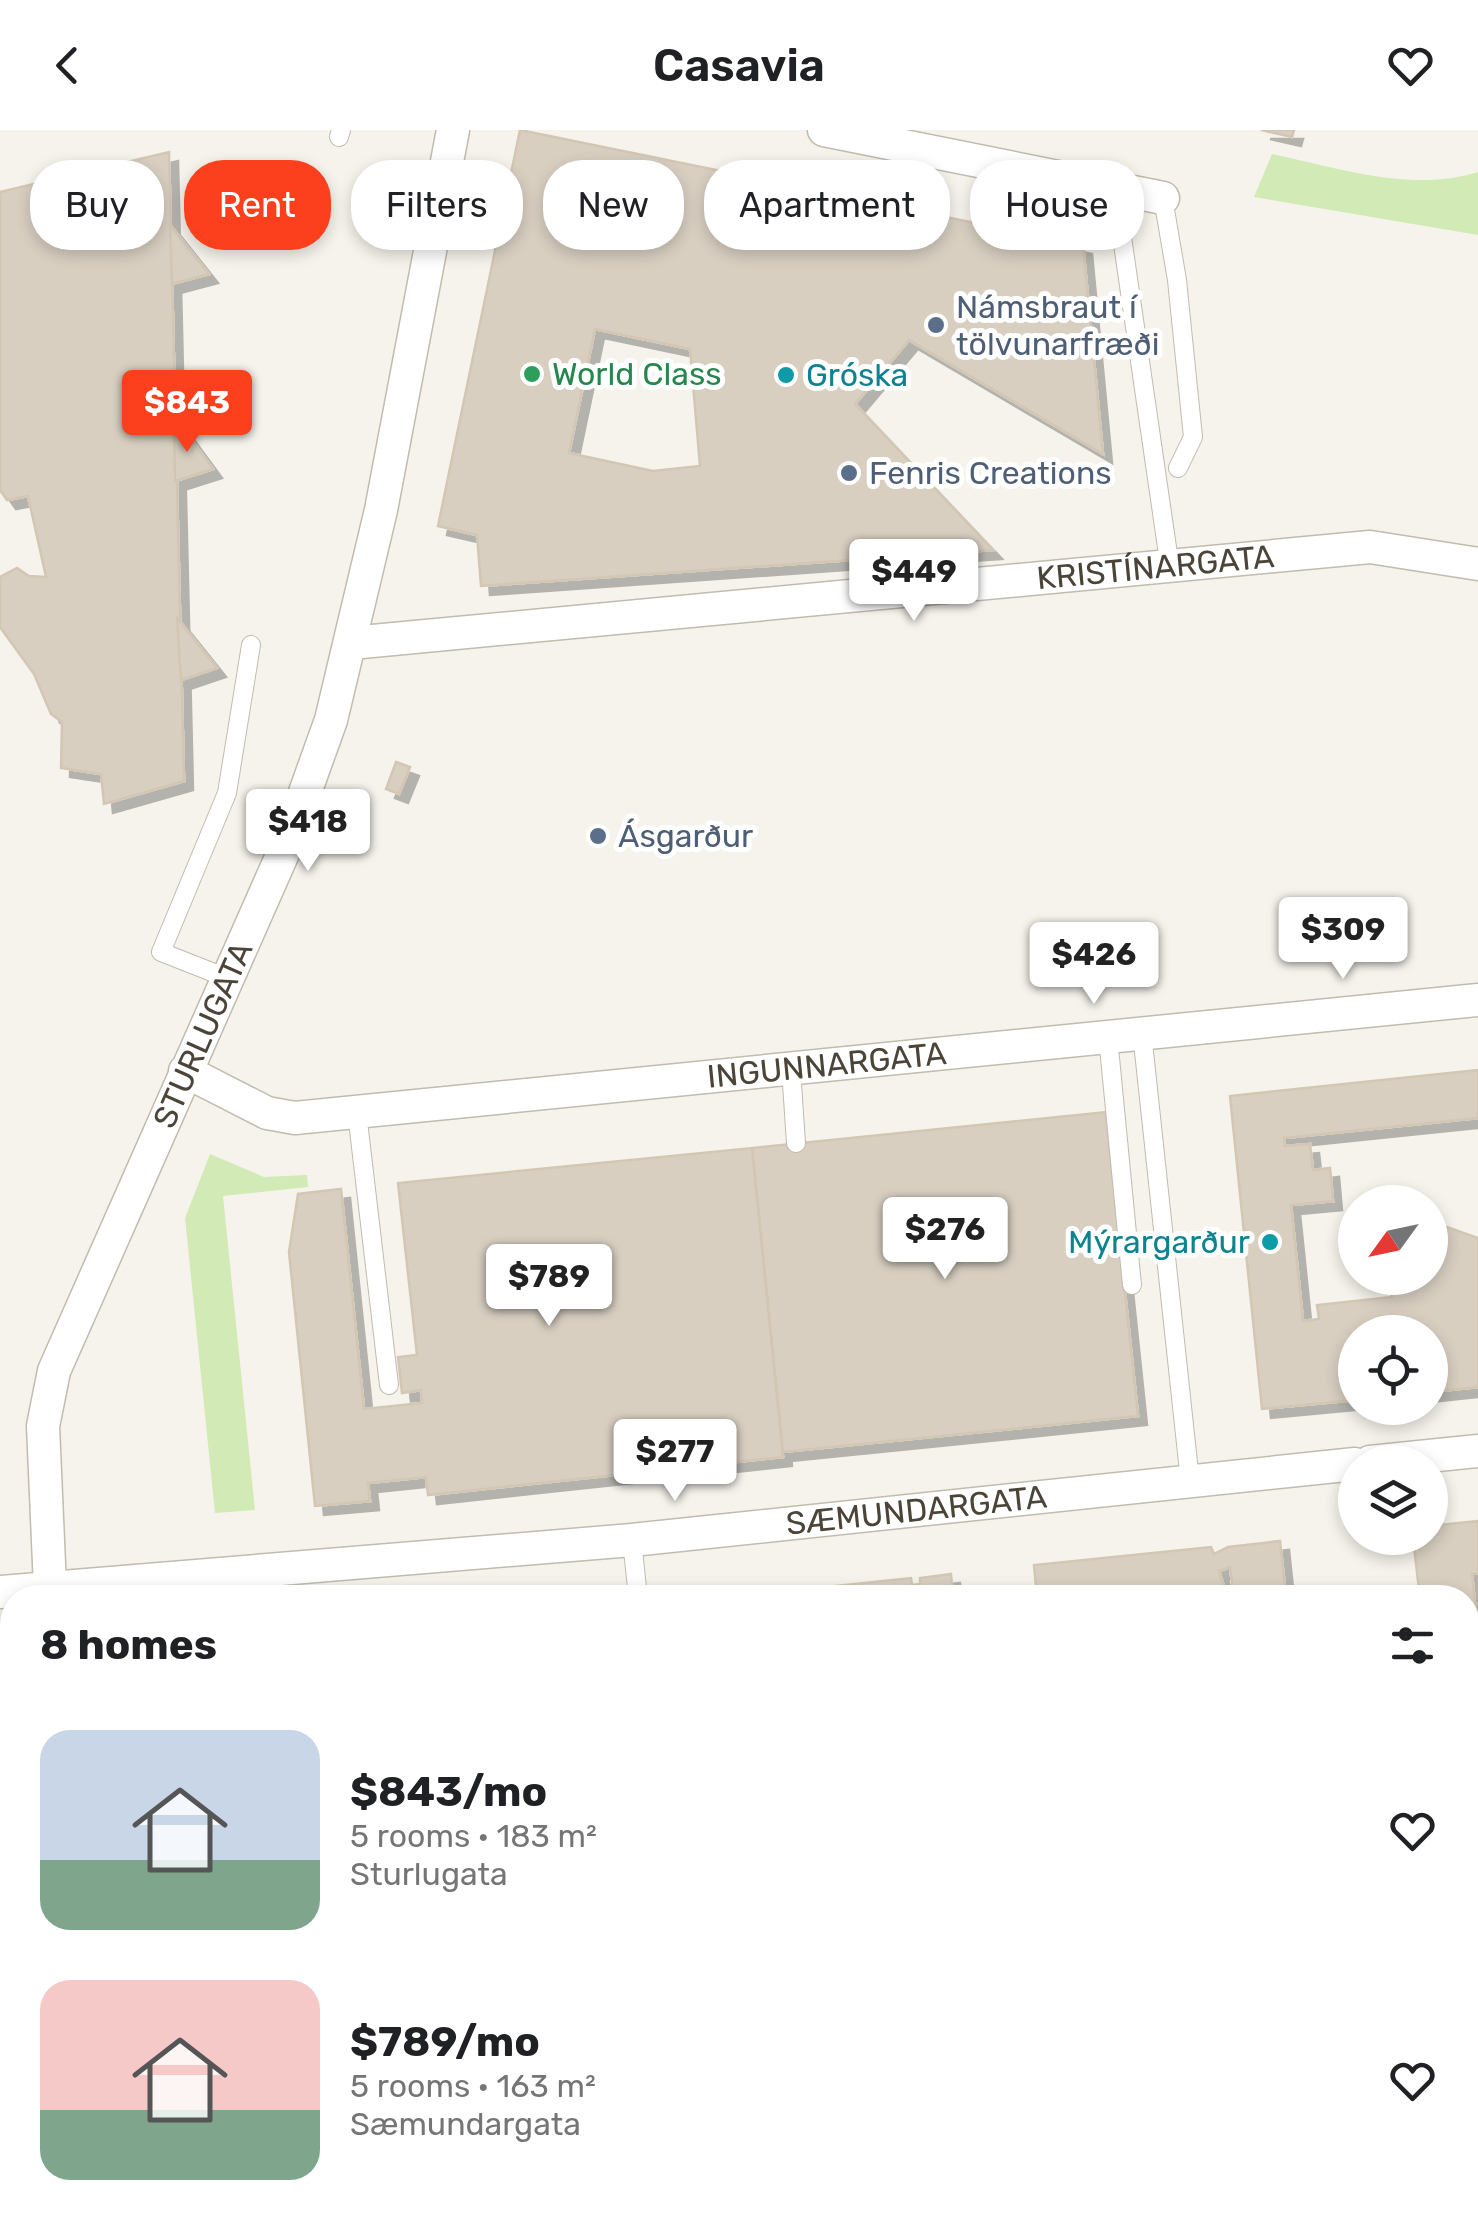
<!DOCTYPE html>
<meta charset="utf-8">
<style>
body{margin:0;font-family:Rubik,sans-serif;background:#f6f6f6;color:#202124;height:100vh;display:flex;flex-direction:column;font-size:38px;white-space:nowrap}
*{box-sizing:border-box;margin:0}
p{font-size:32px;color:#757577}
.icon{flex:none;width:55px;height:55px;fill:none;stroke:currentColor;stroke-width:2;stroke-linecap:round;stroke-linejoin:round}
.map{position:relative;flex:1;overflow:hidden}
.drawer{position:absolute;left:0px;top:1455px;width:1480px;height:642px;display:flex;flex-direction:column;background:#fff;border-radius:40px 40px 0 0;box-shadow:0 5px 15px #0003}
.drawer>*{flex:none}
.top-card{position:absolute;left:30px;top:30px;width:1420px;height:90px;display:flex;gap:20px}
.needle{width:65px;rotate:237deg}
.controls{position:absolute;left:1338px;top:1055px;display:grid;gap:20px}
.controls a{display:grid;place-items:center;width:110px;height:110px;border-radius:50%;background:#fff;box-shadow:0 5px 15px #0003;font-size:50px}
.price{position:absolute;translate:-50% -85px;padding:0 22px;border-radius:10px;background:#fff;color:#222;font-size:32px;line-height:65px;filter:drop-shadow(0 2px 5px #0008)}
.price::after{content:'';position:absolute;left:50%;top:60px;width:30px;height:22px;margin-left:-15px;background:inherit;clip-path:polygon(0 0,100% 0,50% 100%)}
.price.current{background:#fc3f1d;color:#fff}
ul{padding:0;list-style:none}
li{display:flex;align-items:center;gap:30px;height:250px;padding:0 40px}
li span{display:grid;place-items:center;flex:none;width:280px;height:200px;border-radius:30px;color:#555}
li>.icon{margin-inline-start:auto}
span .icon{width:120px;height:120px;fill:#fffc;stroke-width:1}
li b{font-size:42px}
h2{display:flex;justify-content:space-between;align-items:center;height:120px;padding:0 40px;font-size:42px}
.pill{padding:0 35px;border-radius:40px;background:#fff;box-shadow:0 5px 15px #0003;font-size:35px;line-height:90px}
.pill.current{background:#fc3f1d;color:#fff}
header{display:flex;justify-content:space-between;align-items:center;height:130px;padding:0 40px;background:#fff;font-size:45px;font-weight:600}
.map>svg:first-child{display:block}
</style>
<header><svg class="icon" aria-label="back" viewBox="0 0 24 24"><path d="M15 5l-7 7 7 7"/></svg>Casavia<svg class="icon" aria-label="heart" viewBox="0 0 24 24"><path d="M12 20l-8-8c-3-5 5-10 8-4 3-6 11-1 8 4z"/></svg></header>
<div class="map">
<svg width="1478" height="2097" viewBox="0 0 1478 2097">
<defs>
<filter id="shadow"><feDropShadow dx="9" dy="9" stdDeviation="0" flood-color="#0004"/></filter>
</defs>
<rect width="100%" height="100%" fill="#f6f3ec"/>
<!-- green -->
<g fill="#d2eab5">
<path d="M1272 24C1339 38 1411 63 1478 42V105L1254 67Z"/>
<path d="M210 1024 264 1047 307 1045 308 1057 223 1066 255 1380 215 1383 185 1088Z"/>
<path d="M12 1720V1769L11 1770 0 1749V1727Z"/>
</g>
<!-- building -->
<g fill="#d8cfc1" stroke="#d3c7b4" stroke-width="2.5" fill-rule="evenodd" filter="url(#shadow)">
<path d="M520 0 1083 115 1103 324 909 210 855 274 993 420 481 456 477 405 438 396ZM595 199 690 219 700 336 653 341 569 323Z"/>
<path d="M1261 0H1294L1292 7Z"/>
<path d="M169 22 184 651 104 674 101 644 61 638 62 592 51 584 34 544 0 497V447L17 438 29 446 46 447 28 366 7 370 0 360V62Z"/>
<path d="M170 95 209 144 172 154Z"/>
<path d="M174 286 213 339 175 351Z"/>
<path d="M177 488 217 538 181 550Z"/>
<path d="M396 632 410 637 399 664 386 659Z"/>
<path d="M1478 940V988L1284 1008 1285 1016 1310 1014 1313 1040 1330 1038 1333 1071 1291 1075 1303 1191 1319 1189 1317 1175 1392 1167 1390 1152 1382 1153 1384 1148H1430V1091L1478 1108V1257L1430 1262V1202H1355V1270L1262 1279 1230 966Z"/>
<path d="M1106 982 1138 1286 783 1322 752 1018Z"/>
<path d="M752 1018 783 1327 428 1365 426 1347 368 1353 370 1371 315 1376 289 1122 298 1064 341 1059 364 1279 422 1273 421 1260 402 1263 398 1227 417 1225 398 1053Z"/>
<path d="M1478 1391V1443L1472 1444 1478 1504V1612L1468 1619V1468H1420L1413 1408H1430V1396Z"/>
<path d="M1280 1411 1286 1468H1234L1230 1437 1219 1441 1226 1463 1213 1468H1037L1034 1435 1211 1417 1214 1424 1228 1417Z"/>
<path d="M951 1444 953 1468H722L911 1448 912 1455 920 1454V1448Z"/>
<path d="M0 1749 12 1769V1857L0 1832Z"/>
<path d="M1478 1761V1847L1468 1778V1762Z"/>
<path d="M12 1876V2085H17L14 2088 0 2079V1881Z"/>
<path d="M93 2085H166L168 2090 99 2097Z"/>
<path d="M402 2085H458L459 2097H403Z"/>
</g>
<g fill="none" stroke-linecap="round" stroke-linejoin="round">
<!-- service casing -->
<g stroke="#c2bbae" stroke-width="20">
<g id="service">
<path d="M339 7 341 0"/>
<path d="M1115 59 1170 438"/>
<path d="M1163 68 1177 150 1193 307 1178 338"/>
<path d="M227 848 161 822 227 663 251 515"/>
<path d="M1142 903 1190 1351"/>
<path d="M1108 907 1132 1155"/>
<path d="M791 939 796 1013"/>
<path d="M357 983 389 1255"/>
<path d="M632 1410 638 1468"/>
</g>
</g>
<!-- minor casing -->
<g stroke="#c2bbae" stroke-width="35">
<g id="minor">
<path d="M824 0 1163 68"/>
<path id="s1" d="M351 513 1370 417 1478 434"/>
<path id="s2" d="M185 941 267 983 295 988 1478 870"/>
<path d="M1370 1332 1478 1321"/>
<path id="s3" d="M50 1457 43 1296 54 1241 284 721 331 590 381 380 453 0"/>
<path id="s4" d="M0 1462 632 1410 1355 1334"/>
<path d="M1468 1689 1478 1688"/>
<path d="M1468 2058 1478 2057"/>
<path d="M329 2085 331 2097"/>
<path d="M1154 2097 1240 2085"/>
</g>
</g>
<!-- service -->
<use href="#service" stroke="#fff" stroke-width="18"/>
<!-- minor -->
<use href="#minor" stroke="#fff" stroke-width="32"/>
</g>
<!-- markers -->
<g fill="#5c6f8a" stroke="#fff" stroke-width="4">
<circle cx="936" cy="195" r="10"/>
<circle cx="849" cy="343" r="10"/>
<circle cx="598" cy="706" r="10"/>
</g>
<circle fill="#2e9e5b" stroke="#fff" stroke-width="4" cx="532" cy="244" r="10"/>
<g fill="#0f9aa8" stroke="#fff" stroke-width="4">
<circle cx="786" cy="245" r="10"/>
<circle cx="1270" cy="1112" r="10"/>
</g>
<g text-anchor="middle" stroke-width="10" stroke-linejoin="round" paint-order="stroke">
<!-- service labels -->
<g font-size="32" fill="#4e5e75" stroke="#fff" text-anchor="start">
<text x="956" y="188">Námsbraut í<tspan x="956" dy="37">tölvunarfræði</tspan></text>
<text x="869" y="354">Fenris Creations</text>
<text x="618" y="717">Ásgarður</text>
</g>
<!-- leisure labels -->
<g font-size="32" fill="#27864d" stroke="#fff" text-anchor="start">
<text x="552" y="255">World Class</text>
</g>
<!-- culture labels -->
<g font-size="32" fill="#0d838f" stroke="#fff" text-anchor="start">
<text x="806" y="256">Gróska</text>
<text x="1250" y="1123" text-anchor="end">Mýrargarður</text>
</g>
<!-- street labels -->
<g font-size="32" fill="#4b4439" stroke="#fff">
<text dy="11" stroke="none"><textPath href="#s1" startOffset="808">KRISTÍNARGATA</textPath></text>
<text dy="11" stroke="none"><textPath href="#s3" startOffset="585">STURLUGATA</textPath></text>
<text dy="11" stroke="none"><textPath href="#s2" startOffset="655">INGUNNARGATA</textPath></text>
<text dy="11" stroke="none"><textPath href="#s4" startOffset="920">SÆMUNDARGATA</textPath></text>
</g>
</g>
</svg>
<div class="controls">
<a><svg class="needle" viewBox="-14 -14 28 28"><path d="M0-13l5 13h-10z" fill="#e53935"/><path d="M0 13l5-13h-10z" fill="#757577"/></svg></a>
<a><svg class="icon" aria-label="locate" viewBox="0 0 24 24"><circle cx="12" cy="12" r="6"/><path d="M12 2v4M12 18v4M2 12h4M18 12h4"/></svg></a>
<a><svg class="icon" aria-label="layers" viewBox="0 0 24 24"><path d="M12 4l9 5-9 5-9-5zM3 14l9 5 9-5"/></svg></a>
</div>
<b class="price current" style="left:187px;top:325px">$843</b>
<b class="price" style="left:914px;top:494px">$449</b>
<b class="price" style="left:308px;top:744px">$418</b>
<b class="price" style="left:1343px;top:852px">$309</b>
<b class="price" style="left:1094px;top:877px">$426</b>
<b class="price" style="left:945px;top:1152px">$276</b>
<b class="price" style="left:549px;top:1199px">$789</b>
<b class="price" style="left:675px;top:1374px">$277</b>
<div class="top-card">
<a class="pill">Buy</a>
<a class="pill current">Rent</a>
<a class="pill">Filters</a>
<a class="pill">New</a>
<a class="pill">Apartment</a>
<a class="pill">House</a>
</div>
<section class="drawer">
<h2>8 homes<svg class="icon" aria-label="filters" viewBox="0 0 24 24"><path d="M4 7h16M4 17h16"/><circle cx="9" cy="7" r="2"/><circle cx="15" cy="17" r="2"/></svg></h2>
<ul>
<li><span style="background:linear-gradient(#c9d6e8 65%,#7fa58c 0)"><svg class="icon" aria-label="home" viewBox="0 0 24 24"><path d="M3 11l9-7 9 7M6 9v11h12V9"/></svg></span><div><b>$843/mo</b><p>5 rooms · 183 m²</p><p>Sturlugata</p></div><svg class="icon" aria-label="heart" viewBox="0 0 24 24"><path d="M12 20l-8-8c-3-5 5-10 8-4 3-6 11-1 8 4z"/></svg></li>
<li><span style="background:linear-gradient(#f6c9c9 65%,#7fa58c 0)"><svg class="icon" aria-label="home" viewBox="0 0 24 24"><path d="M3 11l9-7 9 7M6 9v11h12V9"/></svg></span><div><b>$789/mo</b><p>5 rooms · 163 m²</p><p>Sæmundargata</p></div><svg class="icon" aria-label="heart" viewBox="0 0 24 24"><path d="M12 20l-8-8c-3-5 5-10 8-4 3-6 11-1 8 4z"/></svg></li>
</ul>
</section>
</div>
